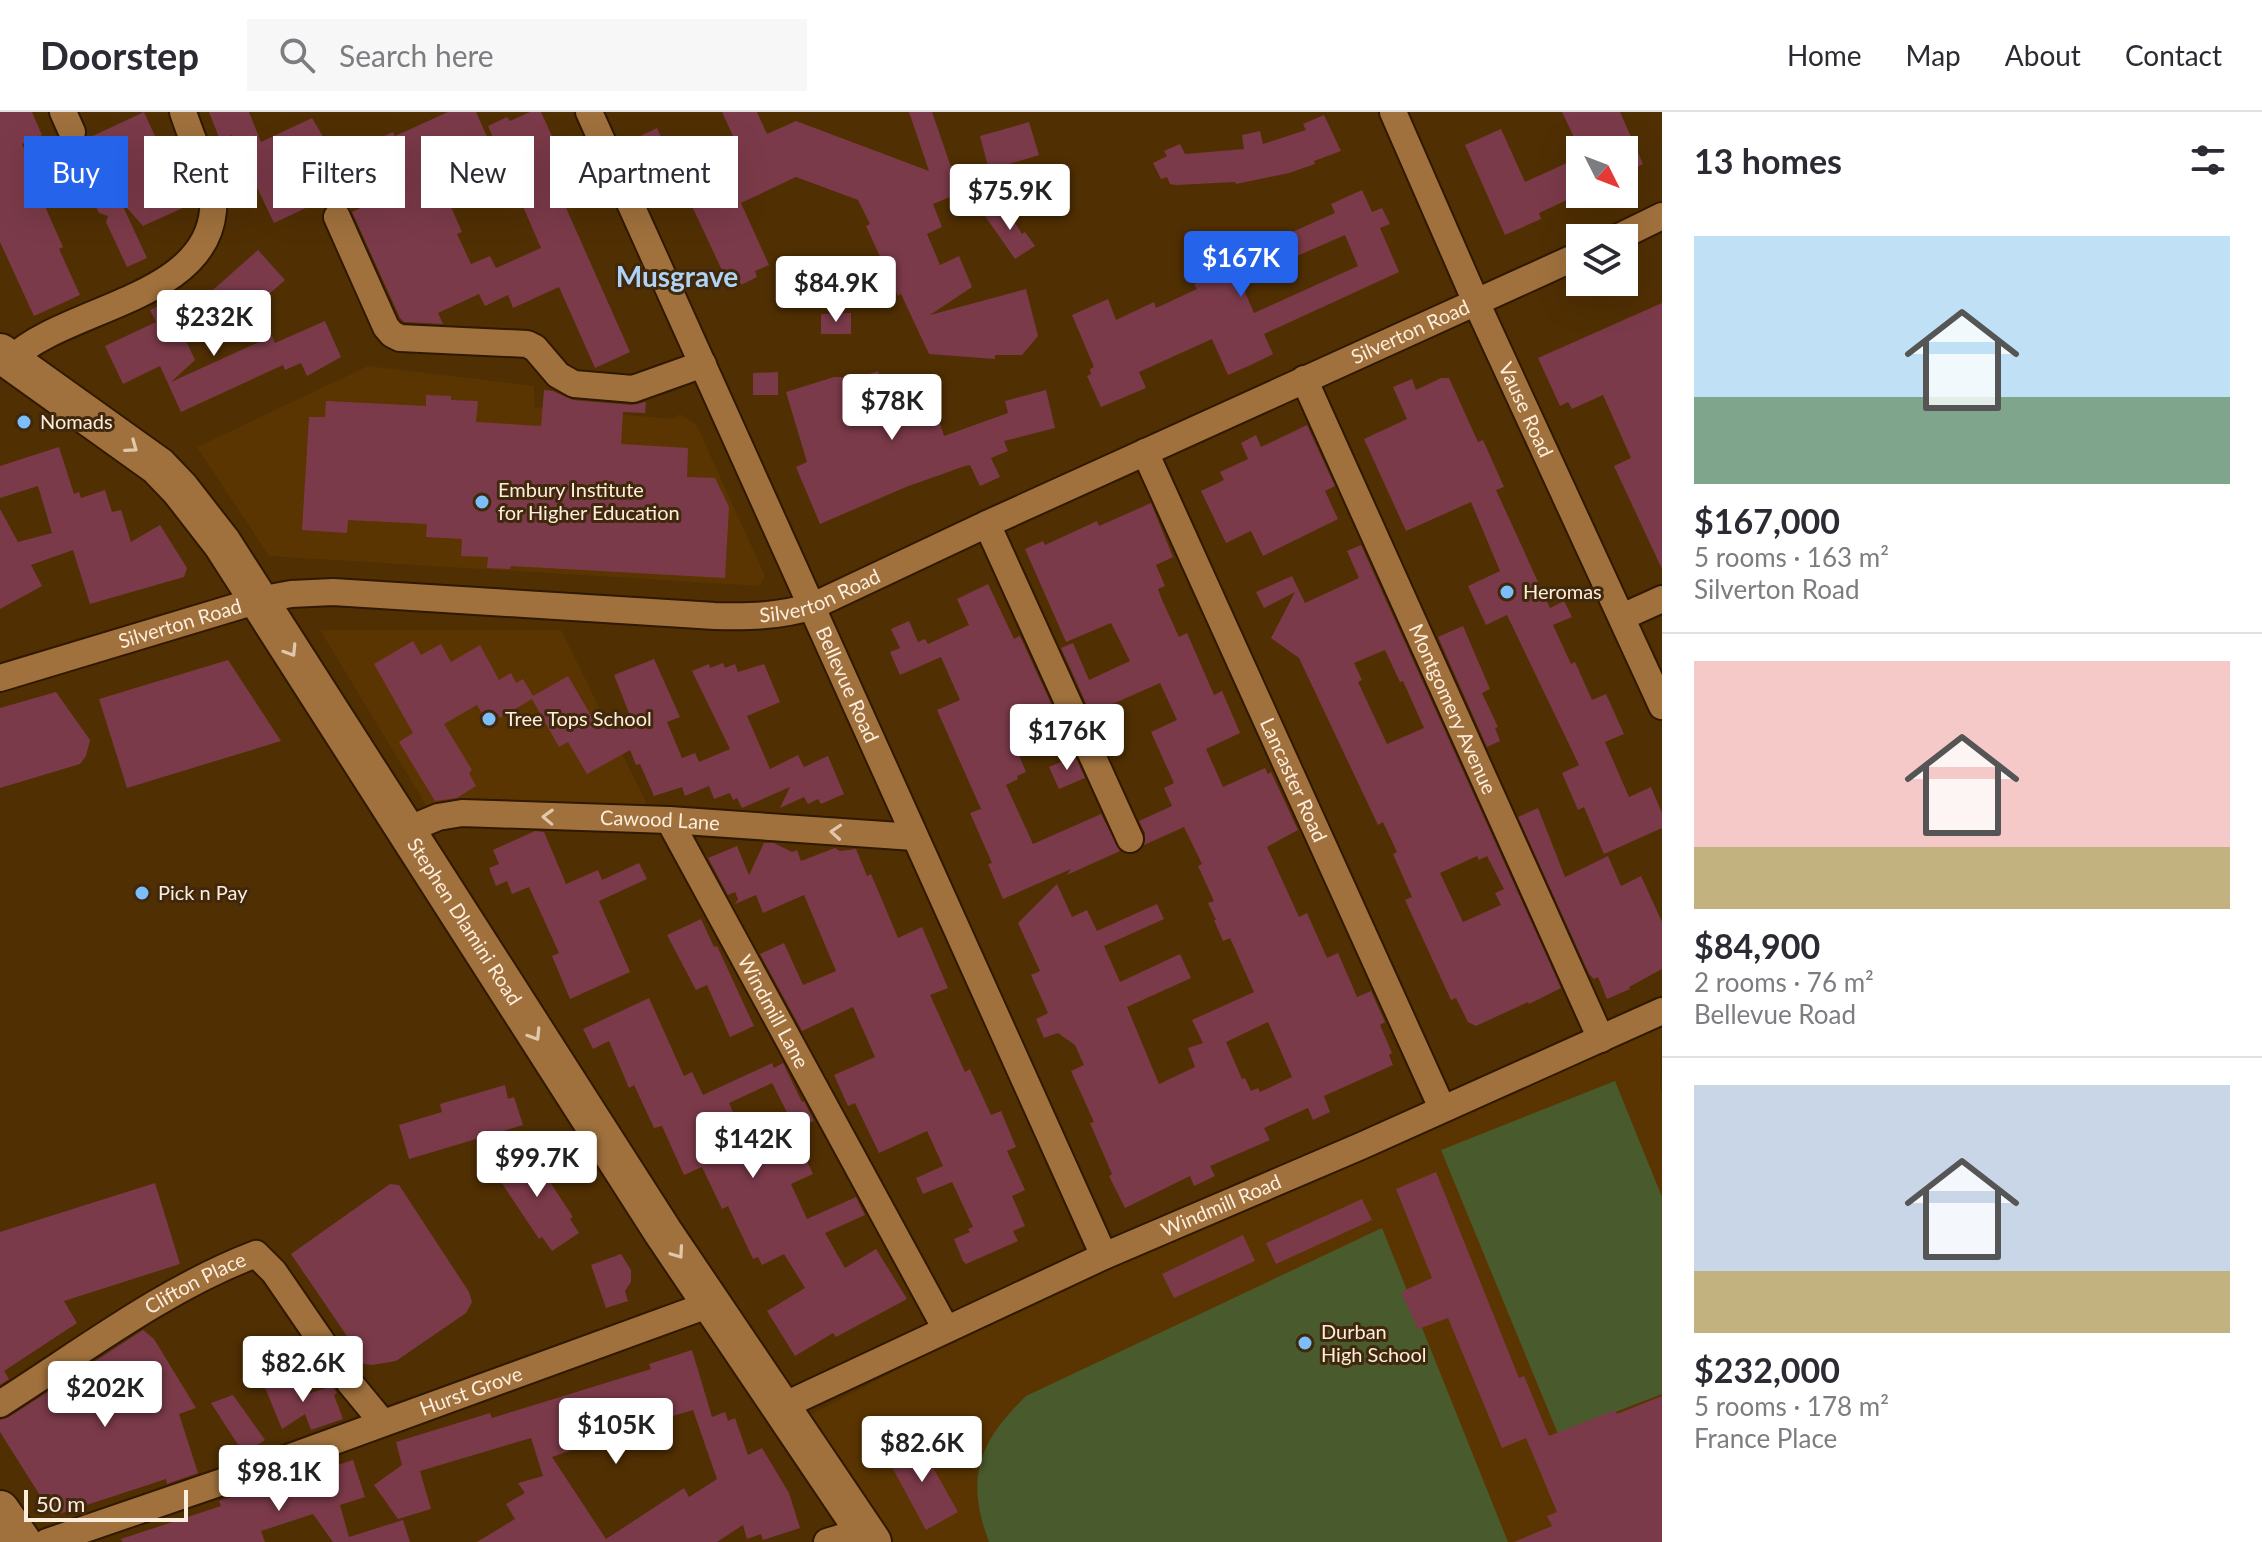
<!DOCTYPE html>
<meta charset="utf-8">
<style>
body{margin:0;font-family:Lato,sans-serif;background:#f7f7f7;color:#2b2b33;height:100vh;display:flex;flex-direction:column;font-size:30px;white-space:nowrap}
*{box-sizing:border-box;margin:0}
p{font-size:26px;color:#7c7c81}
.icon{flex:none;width:44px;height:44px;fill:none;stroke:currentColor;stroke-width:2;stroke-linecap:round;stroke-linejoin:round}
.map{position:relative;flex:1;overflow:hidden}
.sheet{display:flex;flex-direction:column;background:#fff;width:600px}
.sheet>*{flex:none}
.top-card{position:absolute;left:24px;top:24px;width:760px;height:72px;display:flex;gap:16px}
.needle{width:52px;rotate:132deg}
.buttons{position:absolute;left:1566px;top:24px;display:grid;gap:16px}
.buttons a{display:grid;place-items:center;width:72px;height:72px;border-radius:0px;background:#fff;box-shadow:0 8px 32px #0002;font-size:40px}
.scale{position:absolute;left:24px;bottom:20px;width:164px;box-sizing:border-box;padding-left:8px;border:4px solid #fdeddd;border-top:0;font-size:22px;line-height:28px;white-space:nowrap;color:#fdeddd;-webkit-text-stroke:6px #40280c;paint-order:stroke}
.price{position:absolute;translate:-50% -68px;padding:0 18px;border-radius:8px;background:#fff;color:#222;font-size:26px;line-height:52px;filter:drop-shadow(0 2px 4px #0008)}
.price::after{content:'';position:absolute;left:50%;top:48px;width:24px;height:18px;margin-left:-12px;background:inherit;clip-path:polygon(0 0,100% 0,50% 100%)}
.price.active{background:#2563eb;color:#fff}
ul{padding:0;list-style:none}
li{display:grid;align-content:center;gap:16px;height:424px;padding:0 32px}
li+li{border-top:2px solid #e1e1e2}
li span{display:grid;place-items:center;height:248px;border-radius:0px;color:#555}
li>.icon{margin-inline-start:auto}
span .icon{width:144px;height:144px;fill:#fffc;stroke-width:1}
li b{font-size:34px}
h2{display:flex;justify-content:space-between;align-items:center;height:96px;padding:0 32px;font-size:34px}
.pill{padding:0 28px;border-radius:0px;background:#fff;box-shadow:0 8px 32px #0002;font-size:28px;line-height:72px}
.pill.active{background:#2563eb;color:#fff}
header{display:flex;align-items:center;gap:48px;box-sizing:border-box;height:112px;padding:0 40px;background:#fff;border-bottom:2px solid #e1e1e2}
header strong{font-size:38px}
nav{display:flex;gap:44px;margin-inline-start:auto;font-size:28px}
.search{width:560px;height:72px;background:#f7f7f7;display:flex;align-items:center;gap:20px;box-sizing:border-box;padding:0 28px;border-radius:0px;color:#7c7c81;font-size:30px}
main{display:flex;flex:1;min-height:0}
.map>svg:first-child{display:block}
</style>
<header>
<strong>Doorstep</strong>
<div class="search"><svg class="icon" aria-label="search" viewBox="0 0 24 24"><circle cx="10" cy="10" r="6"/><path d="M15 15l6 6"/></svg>Search here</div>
<nav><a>Home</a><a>Map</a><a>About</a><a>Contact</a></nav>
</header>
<main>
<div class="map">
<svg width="1662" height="1430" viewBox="0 0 1662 1430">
<rect width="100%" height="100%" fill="#502f03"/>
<!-- built -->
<g fill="#5a3501">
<path d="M368 254 534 274 535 295 673 307 680 302 697 314 765 464 760 474 269 444 197 335Z"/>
<path d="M320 518H561L649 696 429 698Z"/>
<path d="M1662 902 1660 975 1662 982V1430H878L800 1308 1097 1154Z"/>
</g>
<!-- green -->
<g fill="#495b2c">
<path d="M1615 969 1662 1085V1282L1558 1322 1441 1038Z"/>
<path d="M1382 1116 1508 1430H989C965 1366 978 1331 1026 1284Z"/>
</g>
<!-- building -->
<g fill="#7b3a49" fill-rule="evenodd">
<path d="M0 0H32L42 23 22 32 46 88 43 90 63 135 59 137 80 183 34 204 0 130Z"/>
<path d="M144 0 187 94 143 114 120 88 147 146 127 155 106 110 108 104 99 101 87 77 105 68 86 27Z"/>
<path d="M209 0H249L261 30 312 6 325 28 305 40 327 86 274 111 232 23 220 28Z"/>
<path d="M448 0H476L489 29 433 54 462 120 457 122 471 152 490 144 496 156 541 136 488 14 507 5 510 9 530 0H541L563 48 553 53 556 60 551 62 630 240 595 256 559 175 513 196 508 183 485 194 479 182 438 201 443 212 404 210 400 206 352 100 376 89 352 39 393 20 395 24Z"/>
<path d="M722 0H757L767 22 796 9 929 59 909 0H932L960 81 933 92 942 115 927 122 940 153 959 144 972 175 930 203 1026 177 1038 224 1022 243H995V247L929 242 901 182 898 184 866 114 870 112 858 88 796 65 741 91 769 153 755 159 757 165 741 173 738 164 727 169 677 62 738 35Z"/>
<path d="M1562 0H1620L1643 52 1624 61V38H1580Z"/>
<path d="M1324 3 1341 39 1314 49 1315 52 1289 61 1236 72 1235 70 1176 73 1170 72 1167 65 1161 67 1153 51 1167 44 1164 39 1180 32 1185 42 1244 37 1242 23 1260 19 1263 32 1306 18 1303 12Z"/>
<path d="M1029 10 1039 43 989 58 980 24Z"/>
<path d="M657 16 667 38 642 49 632 28Z"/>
<path d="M1501 17 1525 70 1580 45 1578 82H1580L1539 101 1541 107 1505 123 1465 33Z"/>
<path d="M1362 78 1372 100 1382 96 1390 112 1380 116 1399 160 1264 222 1273 242 1253 252 1228 263 1212 227 1139 260 1146 276 1101 295 1087 264 1091 262 1090 257 1094 255 1072 203 1108 187 1116 208 1154 190 1156 196 1197 177 1194 172 1212 164 1199 132 1223 122 1233 146 1335 101 1331 92ZM1345 123 1358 154 1254 201 1240 169Z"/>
<path d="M1003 92 1022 122 1025 120 1035 134 1015 147 985 104Z"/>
<path d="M258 138 285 168 232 215 205 185Z"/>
<path d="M1662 191V457L1614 354 1631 346 1603 283 1572 297 1568 290 1560 294 1538 246Z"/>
<path d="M162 192H169L195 248 171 270 272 224 275 231 325 209 341 245 307 264 301 251 285 258 283 253 181 300 160 254 123 272 105 234 156 210 150 198Z"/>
<path d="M851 201V222H821V202Z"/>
<path d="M878 259 895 305 934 292 944 324 1008 301 1005 289 1046 278 1055 316 1004 329 1008 339 991 346 1000 365 980 374 970 353 965 354 906 375 820 412 796 355 807 350 786 280 834 265H860Z"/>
<path d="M778 260V283H753V261Z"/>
<path d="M1441 266H1449L1478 330 1483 328 1504 375 1496 378 1550 496 1564 489 1572 505 1553 513 1571 552 1575 550 1592 588 1606 582 1624 622 1605 630 1629 685 1651 675 1662 701V716L1604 742 1584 695 1578 698 1562 661 1579 653 1507 503 1486 513 1468 474 1500 459 1471 390 1406 419 1364 327 1407 307 1393 275 1412 267 1416 278Z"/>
<path d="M544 278 553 279 573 288 632 293 646 290 645 301 623 300 621 332 688 336 687 365 715 366 729 395 725 466 511 454 510 457 487 456 488 445 461 444 462 427 426 425 427 412 348 408 347 421 302 418 309 305H325L326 289 426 294V283L451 284V288L478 289 476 310 541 314Z"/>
<path d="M1307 313 1335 374 1325 379 1338 407 1263 444 1251 419 1226 431 1201 379 1224 368 1220 360 1248 347 1241 331 1256 323 1261 335Z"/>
<path d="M59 335 74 382 79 380 81 386 105 378 112 400 121 398 131 430 160 413 187 456 184 465 90 492 73 438 31 453 42 474 0 497V397L18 430 52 421 38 374 0 386V354Z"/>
<path d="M1151 391 1173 445 1156 453 1165 474 1158 477 1162 488 1179 525 1187 521 1214 583 1222 579 1240 621 1206 637 1223 675 1265 656 1268 662 1271 660 1298 718 1267 735 1299 805 1307 801 1327 846 1338 841 1357 885 1371 879 1385 910 1380 913 1392 941 1389 943 1393 953 1324 984 1330 1000 1313 1008 1308 996 1264 1016 1270 1028 1210 1054 1215 1064 1194 1074 1190 1064 1125 1096 1109 1064 1112 1062 1090 1011 1094 1010 1071 959 1084 953 1075 933 1058 921 1044 926 1036 907 1048 901 1031 863 1040 859 1018 811 1057 772 1072 805 1087 798 1097 819 1157 792 1164 807 1104 834 1120 870 1180 842 1191 866 1127 895 1159 972 1195 955 1188 936 1203 931 1192 908 1254 880 1230 826 1223 829 1214 808H1216L1208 791 1214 789 1198 754 1202 752 1184 715 1144 733 1145 721 1139 709 1172 694 1164 676 1174 671 1151 620 1177 608 1160 571 1108 594 1121 623 1104 631 1061 536 1073 531 1089 568 1130 549 1111 511 1066 530 1025 437 1043 429 1045 433 1097 409 1099 414ZM1268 910 1292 965 1260 980 1258 976 1251 979 1245 966 1242 967 1226 930Z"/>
<path d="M1361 433 1561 876 1529 892 1528 890 1476 914 1468 910 1456 886 1451 888 1405 788 1412 785 1393 742 1397 740 1383 710 1378 713 1299 546 1271 526 1295 480 1264 496 1256 480 1292 464 1305 491 1359 466 1347 439ZM1385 538 1400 570 1403 569 1424 616 1387 632 1358 570 1362 568 1354 551ZM1477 744 1479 748 1487 744 1504 777 1495 781 1501 793 1463 810 1440 761Z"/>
<path d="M988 472 1014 527 1020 524 1059 609 1013 629 1026 660 1017 664 1018 667 1006 673 1033 732 1101 702 1120 739 1067 763 1071 757 1003 787 988 752 992 751 970 701 981 697 937 598 960 588 941 545 900 563 890 540 900 536 891 517 909 509 918 530 925 527 928 532 969 513 957 487Z"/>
<path d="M1463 514 1490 577 1482 581 1498 615 1495 616 1500 629 1487 635 1438 525Z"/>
<path d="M413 529 421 543 441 532 451 550 480 533 499 568 511 561 516 571 523 567 533 584 568 564 597 614 629 601 614 563 654 547 680 605 667 610 682 646 695 641 699 650 730 637 692 559 709 552 710 556 723 551 725 556 735 552 738 560 764 552 780 590 747 604 770 657 798 643 804 655 828 644 844 682 821 692 818 687 808 692 804 685 780 696 790 675 742 696 737 686 733 688 730 681 714 687 709 674 685 684 682 675 654 684 640 652 636 653 630 638 587 662 568 630 559 635 532 587 500 606 497 601 485 607 477 593 444 612 472 658 469 661 476 674 457 686 435 689 399 630 413 621 374 552Z"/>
<path d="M228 548 281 629 127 676 99 587Z"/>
<path d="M56 580 90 628 86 644 80 652 0 676V596Z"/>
<path d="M1075 644 1085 666 1059 677 1049 655Z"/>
<path d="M1538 696 1565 765 1608 744 1621 774 1641 764 1662 810V857L1629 875 1630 877 1607 887 1598 865 1594 867 1589 862 1518 705Z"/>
<path d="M535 719 544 720 566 772 598 758 602 768 639 751 647 767 599 789 630 860 570 887 552 844 559 841 529 775 512 782 507 769 496 774 489 756 499 752 493 738Z"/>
<path d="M764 731H774L792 740 797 738 801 749 835 736 840 739 856 737 867 764 871 762 898 826 922 815 948 876 930 883 965 960 970 957 991 1003 1001 999 1016 1035 1007 1039 1025 1078 1012 1084 1025 1114 1013 1119 1018 1129 966 1152 963 1149 954 1127 970 1120 968 1117 973 1115 952 1070 923 1082 916 1066 943 1054 927 1019 879 1041 855 991 848 994 834 963 875 945 853 895 802 919 760 842 784 831 803 873 836 859 804 783 763 801 756 783 735 792 738 787 735 780 728 783 708 746 737 734 749 763Z"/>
<path d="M701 807 714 835 717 834 754 914 730 925 707 873 696 878 667 823Z"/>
<path d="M649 886 684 964 692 960 703 983 772 951 774 956 783 951 802 990 804 989 814 1009 796 1018 772 971 729 991 754 1048 797 1028 813 1062 791 1072 807 1107 856 1085 865 1103 825 1121 845 1156 876 1137 907 1187 836 1225 833 1221 795 1244 767 1199 805 1176 784 1142 762 1153 758 1145 753 1147 728 1094 722 1097 702 1055 684 1063 662 1014 654 1016 634 973 629 976 609 929 593 937 583 917Z"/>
<path d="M505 973 508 987 514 985 523 1013 409 1047 399 1013 442 1000 440 992Z"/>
<path d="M527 1035 573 1105 570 1107 579 1121 552 1139 542 1125 539 1127 493 1058Z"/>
<path d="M1436 1060 1519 1266 1524 1264 1549 1324 1615 1298 1617 1302 1662 1284V1430H1514L1552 1414 1547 1404 1557 1400 1526 1326 1502 1336 1448 1206 1418 1217 1401 1180 1432 1166 1396 1077Z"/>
<path d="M155 1071 180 1152 64 1189 77 1211 4 1259 9 1267 0 1273V1120Z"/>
<path d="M390 1072 399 1073 469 1180 472 1190 466 1201 396 1249 372 1253 364 1252 353 1243 343 1228 347 1224 291 1142Z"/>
<path d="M1362 1087 1372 1108 1276 1152 1266 1131Z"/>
<path d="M1243 1123 1255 1149 1174 1186 1162 1162Z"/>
<path d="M621 1142 631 1158V1170L625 1179 628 1189 606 1196 591 1153Z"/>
<path d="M143 1218 154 1227 196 1296 179 1302 198 1361 167 1372 166 1367 53 1404 0 1320V1308L9 1305Z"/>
<path d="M692 1238 712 1305 725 1300 728 1309 735 1306 748 1343 762 1336 789 1381 800 1416 763 1428 761 1422 747 1427 743 1413 717 1430H477L515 1407 506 1392 525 1381 518 1371 543 1364 531 1326 420 1359 431 1397 398 1407 374 1373 402 1353 396 1330 490 1301 492 1306 651 1257 649 1252ZM693 1298 717 1367 689 1385 684 1376 606 1427 552 1345 575 1337 572 1329 664 1300 666 1306Z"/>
<path d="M290 1263 299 1285 332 1274 337 1281 334 1283 343 1307 311 1318 305 1302 282 1317 264 1273Z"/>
<path d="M233 1283 265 1328 244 1342 211 1291Z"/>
<path d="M917 1327 958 1400 926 1418 886 1344Z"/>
<path d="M353 1348 365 1385 340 1393 349 1425 403 1408 410 1430H333L313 1402 261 1419 265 1430H122L121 1427 221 1394 219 1389 249 1380 292 1368 298 1377 304 1374 301 1365Z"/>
</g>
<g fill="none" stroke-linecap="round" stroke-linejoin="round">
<!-- street casing -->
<g stroke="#301900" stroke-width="30">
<g id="street">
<path d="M63 0 72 20"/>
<path id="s1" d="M589 0C762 381 932 763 1104 1144"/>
<path id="s2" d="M1393 0 1476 190 1662 594"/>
<path d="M337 105 386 215 392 222 400 226 527 232 535 236 558 263 574 272 633 277 703 252"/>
<path d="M1617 126 1662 104"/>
<path d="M10 248C65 195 205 188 213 99 215 78 190 23 183 0"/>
<path id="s3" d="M1304 267 1601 927"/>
<path id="s4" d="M1145 340 1442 996"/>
<path d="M987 412 1130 727"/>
<path d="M1622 505 1662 487"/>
<path id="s5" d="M0 566 259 488 291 482 333 480 715 504C749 505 781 504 813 494L987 412 1580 143"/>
<path id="s6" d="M669 708 946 1217"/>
<path id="s7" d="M407 718 438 705 462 701 669 708 914 725"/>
<path id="s8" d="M0 1292C82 1240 164 1177 256 1142L274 1160 350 1271 383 1311"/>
<path id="s9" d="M781 1295 1104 1144 1361 1034 1662 899"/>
<path id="s10" d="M47 1430 222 1370 713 1191"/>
<path d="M827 1430 865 1418"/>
</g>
</g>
<!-- secondary casing -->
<g stroke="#301900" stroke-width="42">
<g id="secondary">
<path id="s11" d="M0 241 158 354 180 377 222 431 663 1120 872 1430"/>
<path d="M0 1398 22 1430"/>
</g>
</g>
<!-- street -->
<use href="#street" stroke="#a0713d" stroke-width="26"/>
<!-- secondary -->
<use href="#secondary" stroke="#a0713d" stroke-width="38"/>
</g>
<!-- one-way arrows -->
<defs><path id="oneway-chevron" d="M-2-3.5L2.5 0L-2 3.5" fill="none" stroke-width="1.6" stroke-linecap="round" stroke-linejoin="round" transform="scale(2)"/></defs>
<g stroke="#e1c8ad">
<use href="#oneway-chevron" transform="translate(132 335) rotate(36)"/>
<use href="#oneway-chevron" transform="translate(291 539) rotate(58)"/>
<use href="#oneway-chevron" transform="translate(548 705) rotate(-178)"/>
<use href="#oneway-chevron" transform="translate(836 720) rotate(-176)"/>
<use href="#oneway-chevron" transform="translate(535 923) rotate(58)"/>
<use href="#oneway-chevron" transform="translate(678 1141) rotate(55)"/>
</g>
<!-- markers -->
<g fill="#7cbef9" stroke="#40280c" stroke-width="3">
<circle cx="24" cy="310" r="8"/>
<circle cx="482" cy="390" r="8"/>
<circle cx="1507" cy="480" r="8"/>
<circle cx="489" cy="607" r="8"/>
<circle cx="142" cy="781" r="8"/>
<circle cx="1305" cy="1231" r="8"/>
</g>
<g text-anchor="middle" stroke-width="6" stroke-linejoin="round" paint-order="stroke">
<!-- street labels -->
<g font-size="20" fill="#fdeddd" stroke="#40280c">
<text dy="7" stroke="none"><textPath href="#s5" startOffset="1484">Silverton Road</textPath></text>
<text dy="7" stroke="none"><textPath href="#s2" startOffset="326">Vause Road</textPath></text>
<text dy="7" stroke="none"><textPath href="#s5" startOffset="836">Silverton Road</textPath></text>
<text dy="7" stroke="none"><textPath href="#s5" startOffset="188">Silverton Road</textPath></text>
<text dy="7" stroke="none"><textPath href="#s1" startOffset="628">Bellevue Road</textPath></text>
<text dy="7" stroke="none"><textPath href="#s3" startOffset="362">Montgomery Avenue</textPath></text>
<text dy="7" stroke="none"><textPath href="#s4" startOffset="360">Lancaster Road</textPath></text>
<text dy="7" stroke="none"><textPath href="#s7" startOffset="256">Cawood Lane</textPath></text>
<text dy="7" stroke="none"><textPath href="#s11" startOffset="744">Stephen Dlamini Road</textPath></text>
<text dy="7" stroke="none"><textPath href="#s6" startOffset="218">Windmill Lane</textPath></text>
<text dy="7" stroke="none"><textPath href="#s9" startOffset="484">Windmill Road</textPath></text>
<text dy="7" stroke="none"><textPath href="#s8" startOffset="230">Clifton Place</textPath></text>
<text dy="7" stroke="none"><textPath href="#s10" startOffset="450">Hurst Grove</textPath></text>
</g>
<!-- poi labels -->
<g font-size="20" fill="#fdeddd" stroke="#40280c" text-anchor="start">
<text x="40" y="317">Nomads</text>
<text x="498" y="385">Embury Institute<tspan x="498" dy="23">for Higher Education</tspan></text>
<text x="1523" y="487">Heromas</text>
<text x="505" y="614">Tree Tops School</text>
<text x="158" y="788">Pick n Pay</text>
<text x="1321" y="1227">Durban<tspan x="1321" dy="23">High School</tspan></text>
</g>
<!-- district labels -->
<g font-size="28" font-weight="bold" fill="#afd3f4" stroke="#40280c">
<text x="677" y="175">Musgrave</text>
</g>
</g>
</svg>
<div class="buttons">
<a><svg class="needle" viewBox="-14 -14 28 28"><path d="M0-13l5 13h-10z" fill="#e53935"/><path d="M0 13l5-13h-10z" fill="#7c7c81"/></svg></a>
<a><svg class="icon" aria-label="layers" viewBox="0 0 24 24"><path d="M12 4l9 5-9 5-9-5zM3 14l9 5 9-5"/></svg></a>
</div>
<div class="scale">50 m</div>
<b class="price" style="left:1010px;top:120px">$75.9K</b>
<b class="price active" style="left:1241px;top:187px">$167K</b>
<b class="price" style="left:836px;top:212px">$84.9K</b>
<b class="price" style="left:214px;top:246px">$232K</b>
<b class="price" style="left:892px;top:330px">$78K</b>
<b class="price" style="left:1067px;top:660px">$176K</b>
<b class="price" style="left:753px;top:1068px">$142K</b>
<b class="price" style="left:537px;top:1087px">$99.7K</b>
<b class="price" style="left:303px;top:1292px">$82.6K</b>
<b class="price" style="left:105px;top:1317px">$202K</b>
<b class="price" style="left:616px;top:1354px">$105K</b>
<b class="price" style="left:922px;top:1372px">$82.6K</b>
<b class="price" style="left:279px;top:1401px">$98.1K</b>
<div class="top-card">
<a class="pill active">Buy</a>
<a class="pill">Rent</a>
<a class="pill">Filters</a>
<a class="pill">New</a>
<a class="pill">Apartment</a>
</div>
</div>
<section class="sheet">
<h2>13 homes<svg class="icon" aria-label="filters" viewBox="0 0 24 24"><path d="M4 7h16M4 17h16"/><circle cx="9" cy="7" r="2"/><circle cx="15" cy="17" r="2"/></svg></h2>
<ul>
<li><span style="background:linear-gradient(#bfe0f5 65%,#7fa58c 0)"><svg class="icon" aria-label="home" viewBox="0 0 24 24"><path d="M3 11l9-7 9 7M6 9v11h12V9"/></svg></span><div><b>$167,000</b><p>5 rooms · 163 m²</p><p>Silverton Road</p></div></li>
<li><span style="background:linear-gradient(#f6c9c9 75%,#c2b280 0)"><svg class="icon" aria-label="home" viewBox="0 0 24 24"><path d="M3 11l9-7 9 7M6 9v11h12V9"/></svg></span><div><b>$84,900</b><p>2 rooms · 76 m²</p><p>Bellevue Road</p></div></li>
<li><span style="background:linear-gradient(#c9d6e8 75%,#c2b280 0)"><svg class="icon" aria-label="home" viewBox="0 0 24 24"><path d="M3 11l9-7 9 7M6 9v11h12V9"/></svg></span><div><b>$232,000</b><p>5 rooms · 178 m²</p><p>France Place</p></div></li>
</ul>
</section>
</main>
